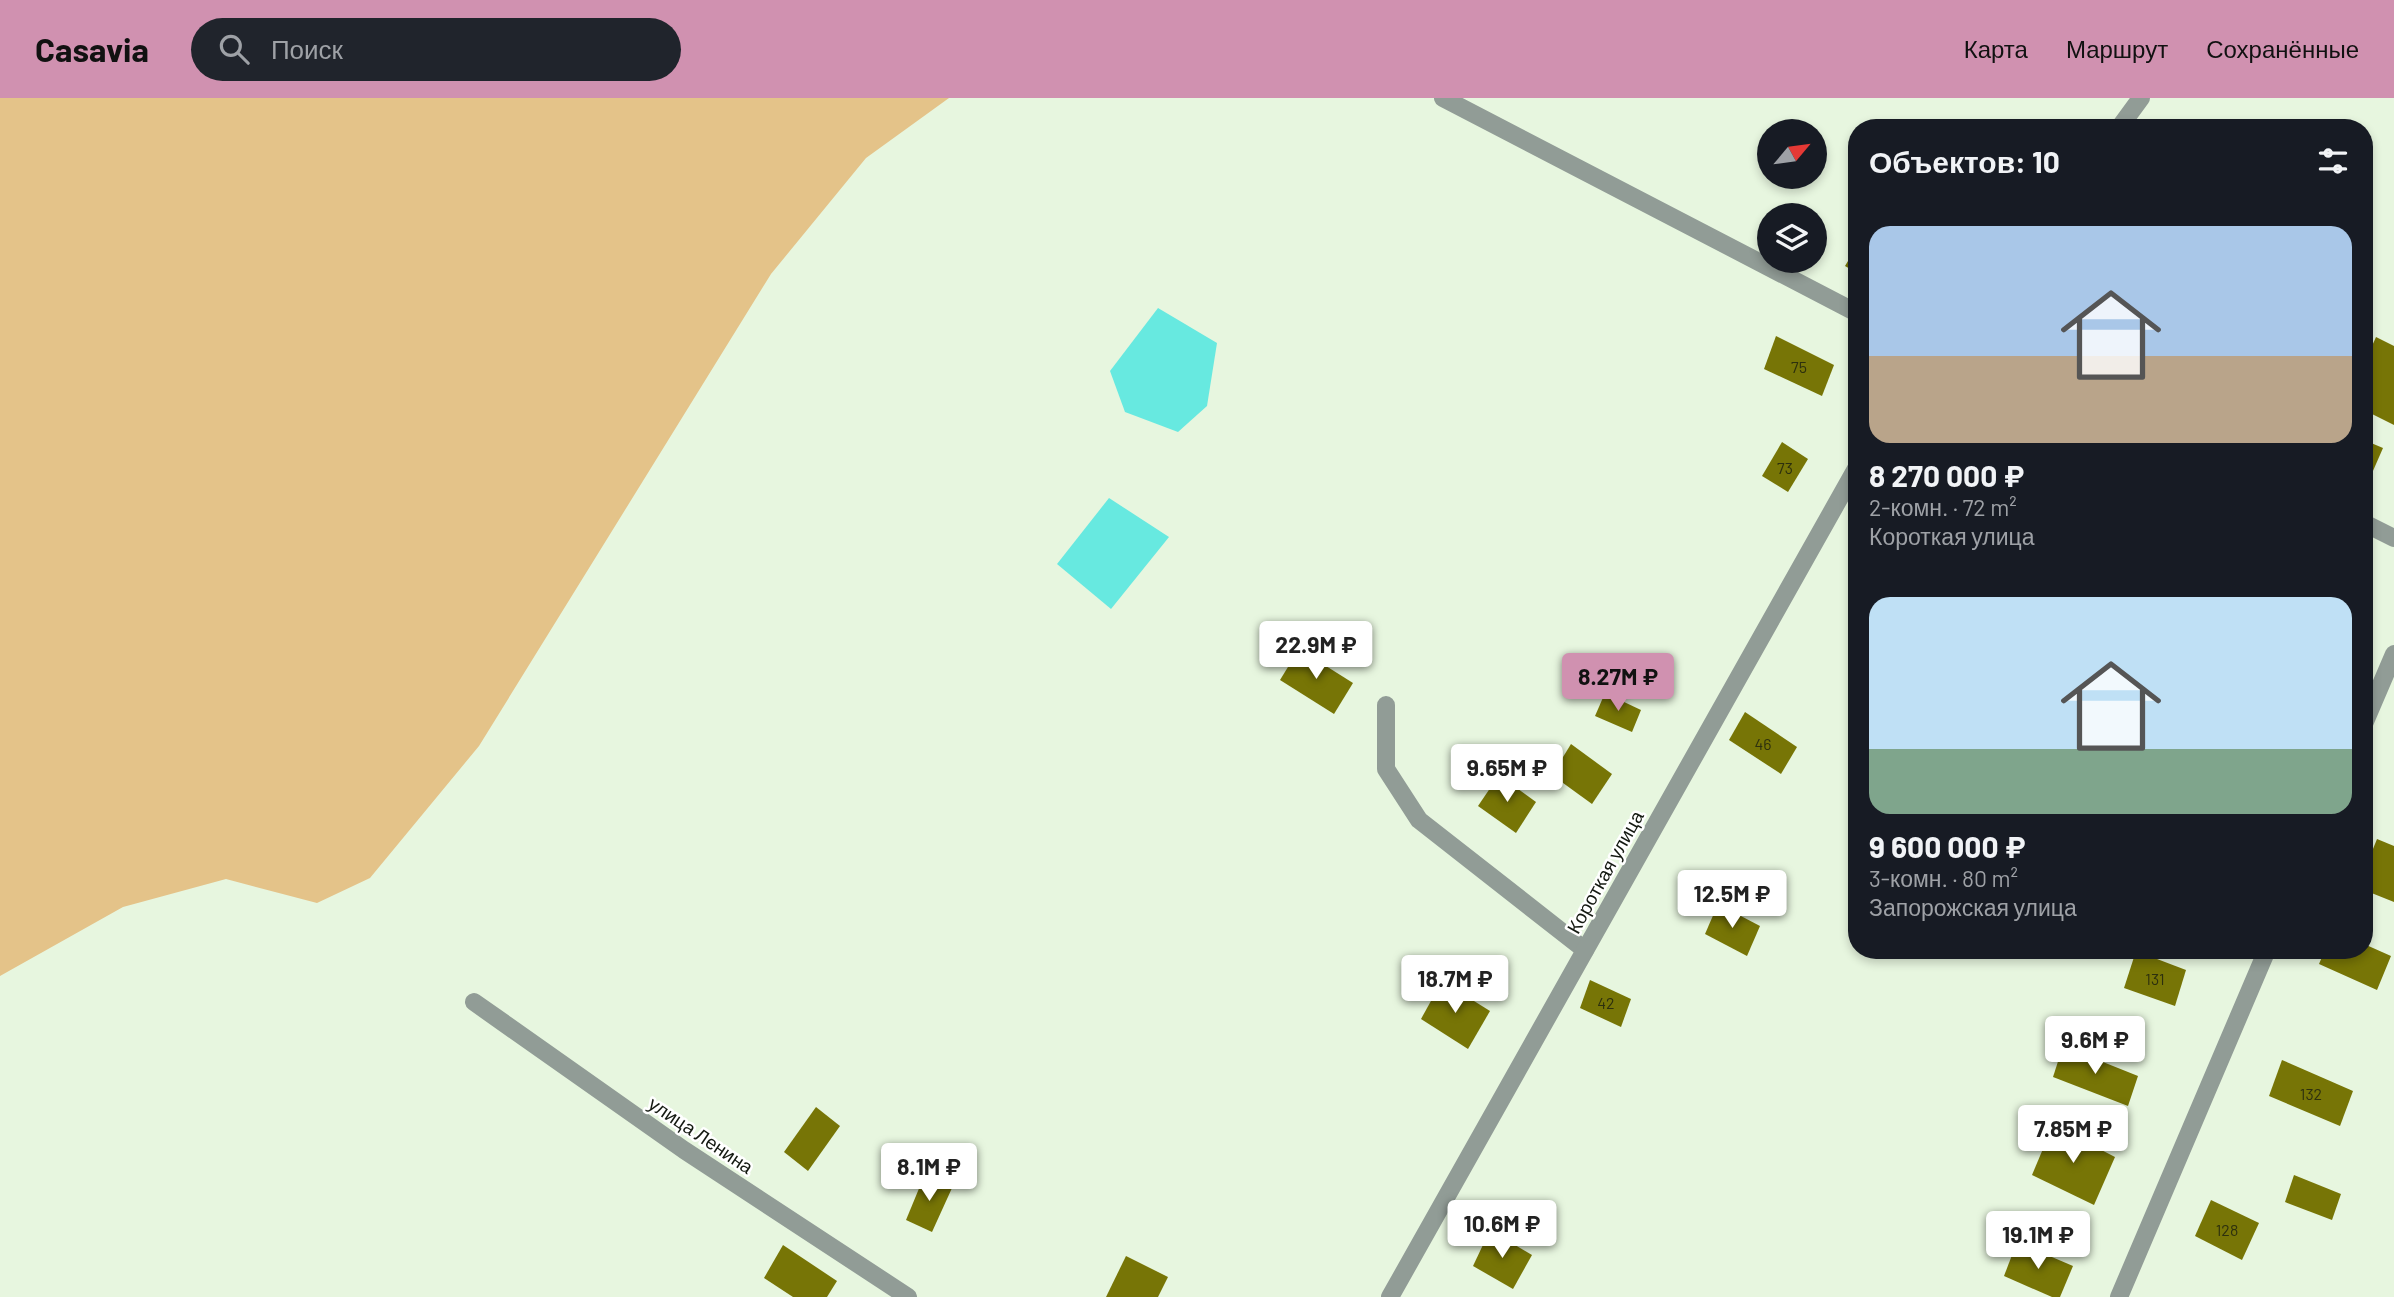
<!DOCTYPE html>
<html lang="ru">
<meta charset="utf-8">
<style>
body{margin:0;font-family:Barlow,sans-serif;background:#20242c;color:#f1f3f6;height:100vh;display:flex;flex-direction:column;font-size:26px;white-space:nowrap}
*{box-sizing:border-box;margin:0}
p{font-size:23px;color:#9ea1a6}
.icon{flex:none;width:38px;height:38px;fill:none;stroke:currentColor;stroke-width:2;stroke-linecap:round;stroke-linejoin:round}
.map{position:relative;flex:1;overflow:hidden}
.panel{position:absolute;left:1848px;top:21px;width:525px;height:840px;display:flex;flex-direction:column;background:#171b24;border-radius:28px;box-shadow:0 4px 10px #0003}
.panel>*{flex:none}
.needle{width:46px;rotate:61deg}
.tools{position:absolute;left:1757px;top:21px;display:grid;gap:14px}
.tools a{display:grid;place-items:center;width:70px;height:70px;border-radius:50%;background:#171b24;box-shadow:0 4px 10px #0003;font-size:35px}
.price{position:absolute;translate:-50% -60px;padding:0 16px;border-radius:7px;background:#fff;color:#222;font-size:23px;line-height:46px;filter:drop-shadow(0 2px 4px #0008)}
.price::after{content:'';position:absolute;left:50%;top:42px;width:21px;height:16px;margin-left:-10px;background:inherit;clip-path:polygon(0 0,100% 0,50% 100%)}
.price.active{background:#d091b0;color:#111}
ul{padding:0;list-style:none}
li{display:grid;align-content:center;gap:14px;height:371px;padding:0 21px}
li span{display:grid;place-items:center;height:217px;border-radius:21px;color:#555}
li>.icon{margin-inline-start:auto}
span .icon{width:126px;height:126px;fill:#fffc;stroke-width:1}
li b{font-size:30px}
h2{display:flex;justify-content:space-between;align-items:center;height:84px;padding:0 21px;font-size:30px}
header{display:flex;align-items:center;gap:42px;box-sizing:border-box;height:98px;padding:0 35px;background:#d091b0;color:#111}
header strong{font-size:33px}
nav{display:flex;gap:38px;margin-inline-start:auto;font-size:24px}
.search{width:490px;height:63px;background:#20242c;display:flex;align-items:center;gap:18px;box-sizing:border-box;padding:0 24px;border-radius:38px;color:#9ea1a6;font-size:26px}
.map>svg:first-child{display:block}
</style>
<header>
<strong>Casavia</strong>
<div class="search"><svg class="icon" aria-label="search" viewBox="0 0 24 24"><circle cx="10" cy="10" r="6"/><path d="M15 15l6 6"/></svg>Поиск</div>
<nav><a>Карта</a><a>Маршрут</a><a>Сохранённые</a></nav>
</header>
<div class="map">
<svg width="2394" height="1199" viewBox="0 0 2394 1199">
<rect width="100%" height="100%" fill="#e7f6df"/>
<!-- green -->
<path fill="#e4c389" d="M0 0H949L866 60 771 176 479 648 370 780 317 805 226 781 123 809 0 878Z"/>
<!-- water -->
<g fill="#67e9e0">
<path d="M1158 210 1217 245 1207 308 1178 334 1125 314 1110 273Z"/>
<path d="M1109 400 1169 439 1111 511 1057 466Z"/>
</g>
<!-- building -->
<g fill="#777506">
<path d="M1857 148V175L1845 168Z"/>
<path d="M1776 238 1834 267 1822 298 1764 271Z"/>
<path d="M2376 239 2394 248V327L2364 312V266Z"/>
<path d="M2364 342 2383 350 2369 382 2364 380Z"/>
<path d="M1782 344 1808 361 1788 394 1762 378Z"/>
<path d="M1299 551 1353 585 1334 616 1280 582Z"/>
<path d="M1605 595 1641 612 1632 634 1595 618Z"/>
<path d="M1745 614 1797 649 1781 676 1729 642Z"/>
<path d="M1571 646 1612 676 1592 706 1552 677Z"/>
<path d="M1499 677 1536 704 1516 735 1478 708Z"/>
<path d="M2377 741 2394 748V804L2364 792V773Z"/>
<path d="M1718 806 1760 828 1747 858 1705 836Z"/>
<path d="M2364 846 2391 858 2377 892 2319 866 2325 852H2364Z"/>
<path d="M2136 853 2186 872 2175 908 2124 890Z"/>
<path d="M1590 882 1631 901 1621 929 1580 910Z"/>
<path d="M1442 883 1490 913 1468 951 1421 921Z"/>
<path d="M2063 948 2138 978 2128 1008 2053 979Z"/>
<path d="M2282 962 2353 993 2340 1028 2269 998Z"/>
<path d="M816 1009 840 1028 808 1073 784 1054Z"/>
<path d="M2053 1027 2115 1059 2094 1107 2032 1077Z"/>
<path d="M925 1076 952 1090 932 1134 906 1122Z"/>
<path d="M2294 1077 2341 1096 2332 1122 2285 1104Z"/>
<path d="M2211 1102 2259 1125 2242 1162 2195 1138Z"/>
<path d="M1490 1132 1532 1157 1513 1191 1473 1168Z"/>
<path d="M2017 1144 2073 1168 2060 1199H2052L2004 1178Z"/>
<path d="M783 1147 837 1183 827 1199H793L764 1180Z"/>
<path d="M1126 1158 1168 1179 1158 1199H1106Z"/>
</g>
<g fill="none" stroke-linecap="round" stroke-linejoin="round">
<!-- minor -->
<g stroke="#919c96" stroke-width="18">
<path d="M1443 0 1857 215"/>
<path d="M2119 30 2141 0"/>
<path d="M2364 425 2394 440"/>
<path d="M1386 607V671L1419 722 1585 852"/>
<path d="M2364 626 2394 556"/>
<path d="M474 904 684 1052 908 1199"/>
<path d="M1390 1199 1857 369"/>
<path d="M2119 1199 2267 852"/>
</g>
</g>
<g text-anchor="middle" stroke-width="5" stroke-linejoin="round" paint-order="stroke">
<!-- number labels -->
<g font-size="16" fill="#2d300e">
<text x="1799" y="275">75</text>
<text x="1785" y="376">73</text>
<text x="1763" y="652">46</text>
<text x="2155" y="887">131</text>
<text x="1606" y="911">42</text>
<text x="2311" y="1002">132</text>
<text x="2227" y="1138">128</text>
</g>
<!-- street labels -->
<g font-size="19" fill="#141911" stroke="#fff">
<text transform="translate(1605 774) rotate(-61)" y="7">Короткая улица</text>
<text transform="translate(701 1037) rotate(34)" y="7">улица Ленина</text>
</g>
</g>
</svg>
<div class="tools">
<a><svg class="needle" viewBox="-14 -14 28 28"><path d="M0-13l5 13h-10z" fill="#e53935"/><path d="M0 13l5-13h-10z" fill="#9ea1a6"/></svg></a>
<a><svg class="icon" aria-label="layers" viewBox="0 0 24 24"><path d="M12 4l9 5-9 5-9-5zM3 14l9 5 9-5"/></svg></a>
</div>
<b class="price" style="left:1316px;top:583px">22.9M ₽</b>
<b class="price active" style="left:1618px;top:615px">8.27M ₽</b>
<b class="price" style="left:1507px;top:706px">9.65M ₽</b>
<b class="price" style="left:1732px;top:832px">12.5M ₽</b>
<b class="price" style="left:1455px;top:917px">18.7M ₽</b>
<b class="price" style="left:2095px;top:978px">9.6M ₽</b>
<b class="price" style="left:2073px;top:1067px">7.85M ₽</b>
<b class="price" style="left:929px;top:1105px">8.1M ₽</b>
<b class="price" style="left:1502px;top:1162px">10.6M ₽</b>
<b class="price" style="left:2038px;top:1173px">19.1M ₽</b>
<section class="panel">
<h2>Объектов: 10<svg class="icon" aria-label="filters" viewBox="0 0 24 24"><path d="M4 7h16M4 17h16"/><circle cx="9" cy="7" r="2"/><circle cx="15" cy="17" r="2"/></svg></h2>
<ul>
<li><span style="background:linear-gradient(#a9c7e8 60%,#b9a48a 0)"><svg class="icon" aria-label="home" viewBox="0 0 24 24"><path d="M3 11l9-7 9 7M6 9v11h12V9"/></svg></span><div><b>8 270 000 ₽</b><p>2-комн. · 72 m²</p><p>Короткая улица</p></div></li>
<li><span style="background:linear-gradient(#bfe0f5 70%,#7fa58c 0)"><svg class="icon" aria-label="home" viewBox="0 0 24 24"><path d="M3 11l9-7 9 7M6 9v11h12V9"/></svg></span><div><b>9 600 000 ₽</b><p>3-комн. · 80 m²</p><p>Запорожская улица</p></div></li>
</ul>
</section>
</div>
